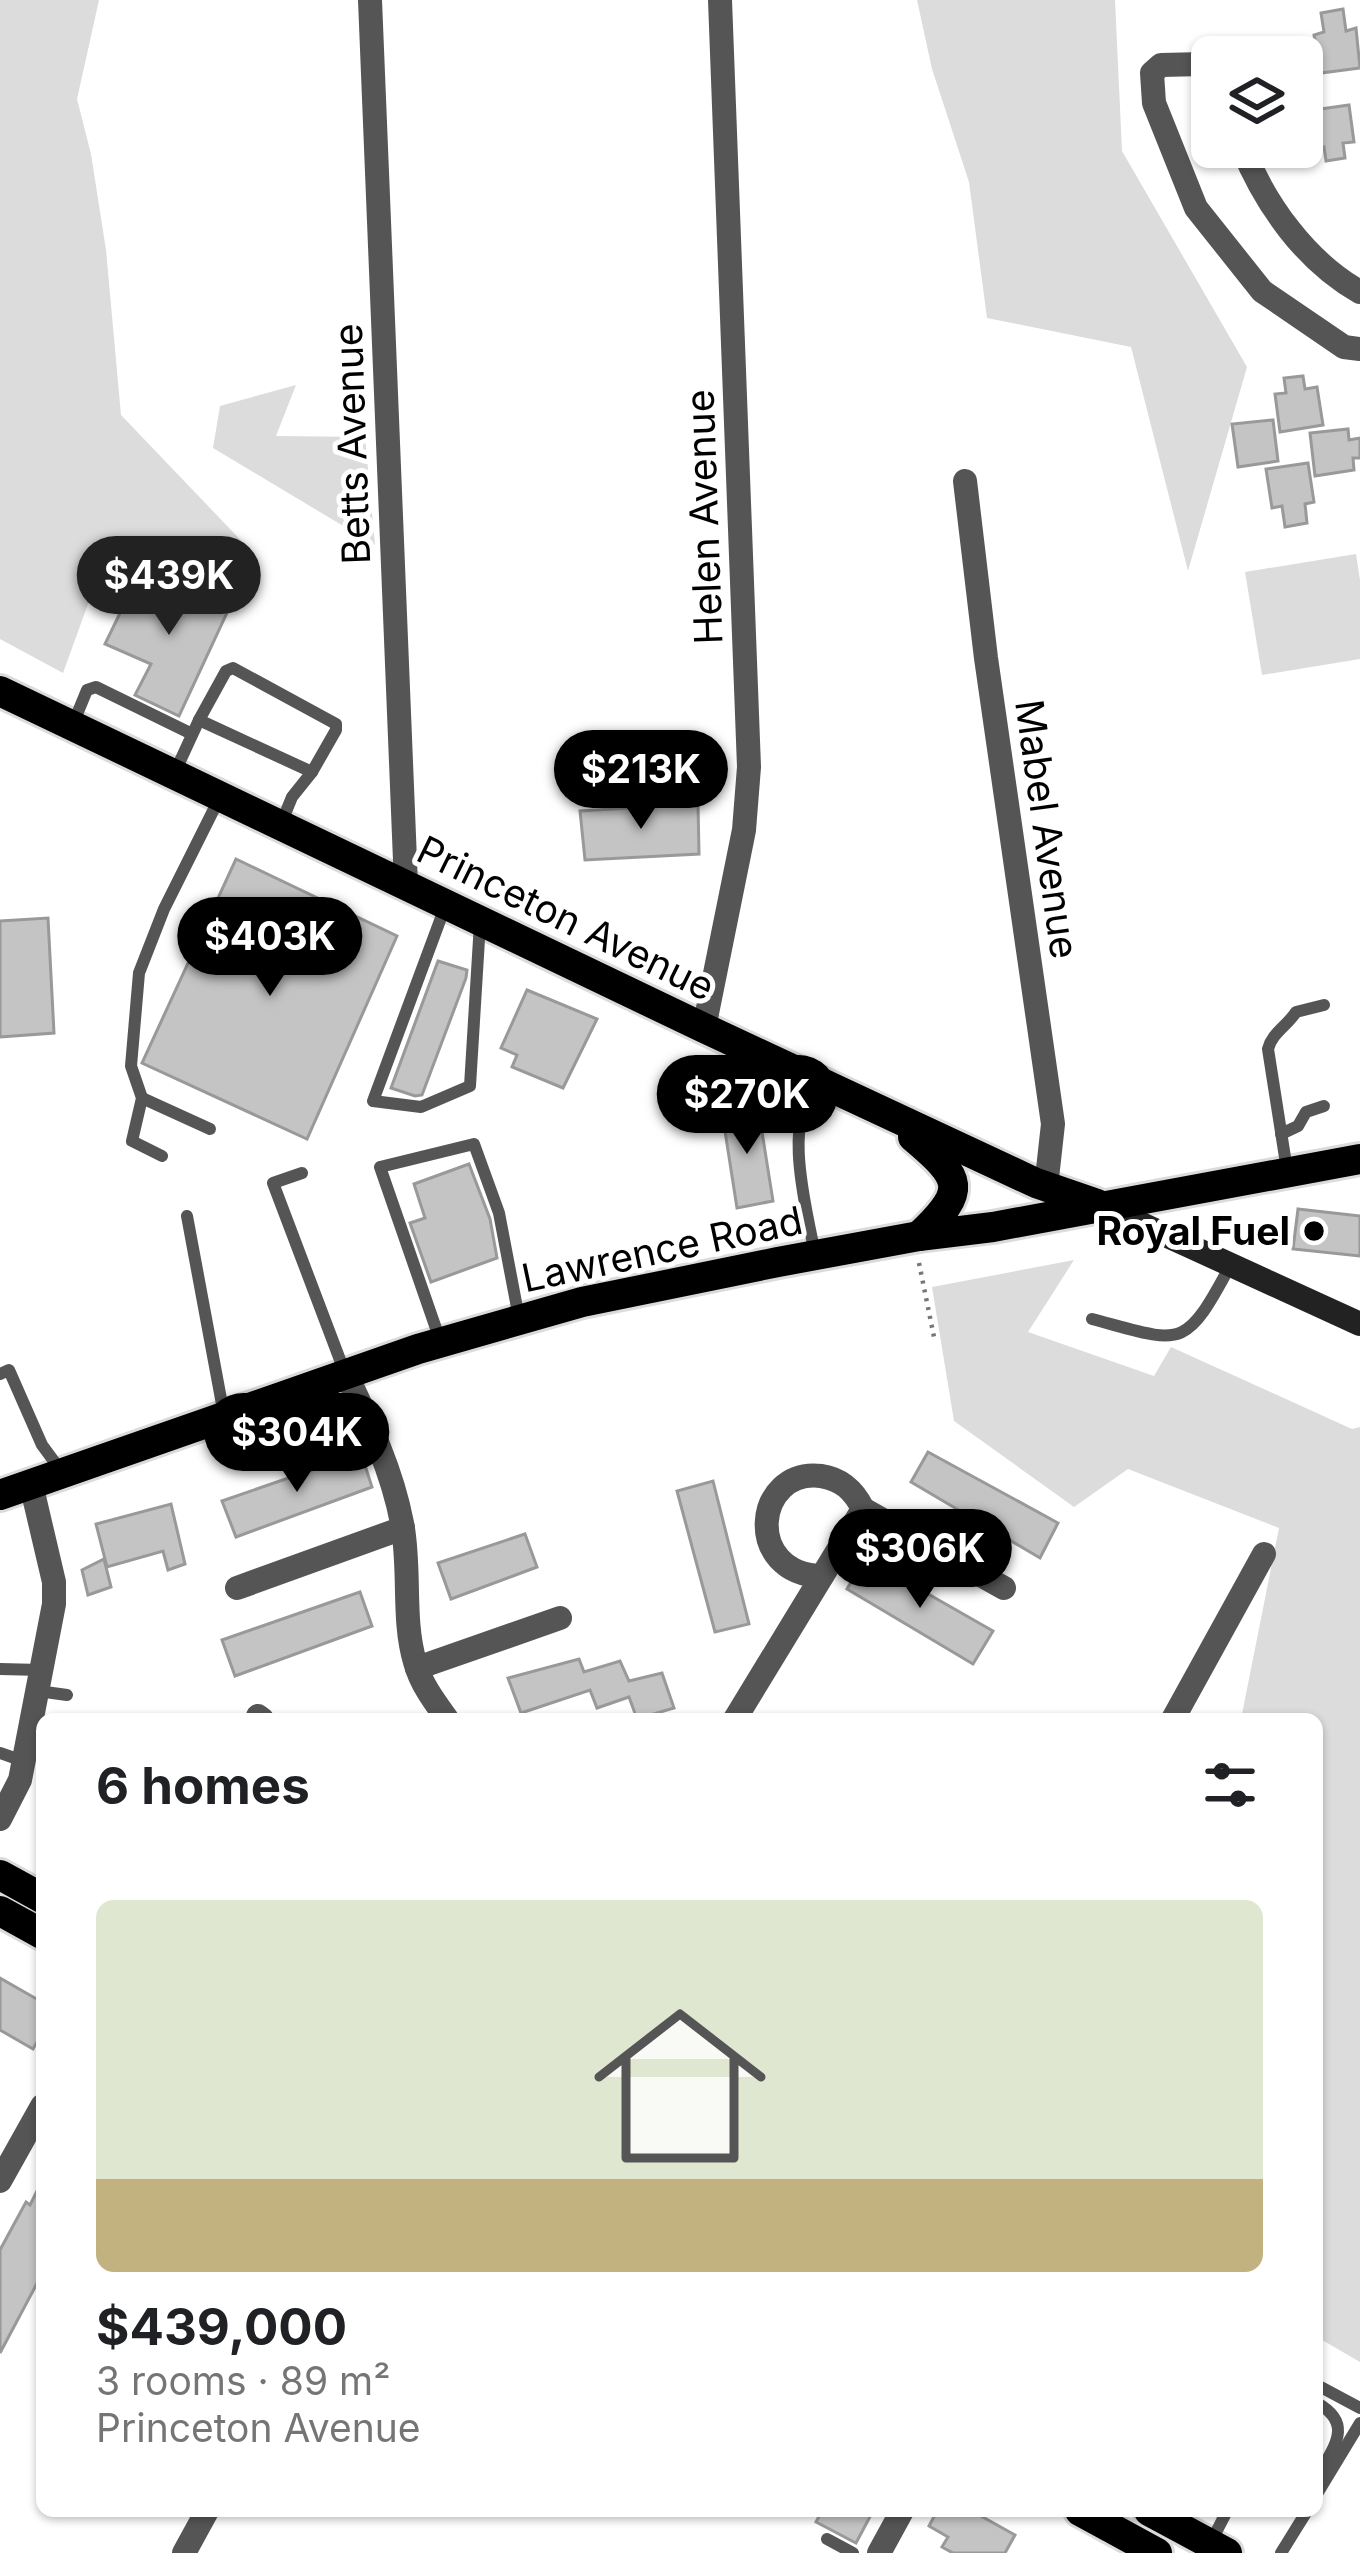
<!DOCTYPE html>
<meta charset="utf-8">
<style>
body{margin:0;font-family:Inter,sans-serif;background:#f2f2f2;color:#202124;height:100vh;display:flex;flex-direction:column;font-size:45px;white-space:nowrap}
*{box-sizing:border-box;margin:0}
p{font-size:39px;color:#757577}
.icon{flex:none;width:66px;height:66px;fill:none;stroke:currentColor;stroke-width:2;stroke-linecap:round;stroke-linejoin:round}
.map{position:relative;flex:1;overflow:hidden}
.side{position:absolute;left:36px;top:1713px;width:1287px;height:804px;display:flex;flex-direction:column;background:#fff;border-radius:18px;box-shadow:0 3px 9px #0004}
.side>*{flex:none}
.fabs{position:absolute;left:1191px;top:36px;display:grid;gap:24px}
.fabs a{display:grid;place-items:center;width:132px;height:132px;border-radius:18px;background:#fff;box-shadow:0 3px 9px #0004;font-size:60px}
.price{position:absolute;translate:-50% -102px;padding:0 27px;border-radius:42px;background:#000;color:#fff;font-size:39px;line-height:78px;filter:drop-shadow(0 3px 6px #0008)}
.price::after{content:'';position:absolute;left:50%;top:72px;width:36px;height:27px;margin-left:-18px;background:inherit;clip-path:polygon(0 0,100% 0,50% 100%)}
.price.active{background:#222;color:#fff}
ul{padding:0;list-style:none}
li{display:grid;align-content:center;gap:24px;height:636px;padding:0 60px}
li+li{border-top:3px solid #e0e0e0}
li span{display:grid;place-items:center;height:372px;border-radius:18px;color:#555}
li>.icon{margin-inline-start:auto}
span .icon{width:216px;height:216px;fill:#fffc;stroke-width:1}
li b{font-size:51px}
h2{display:flex;justify-content:space-between;align-items:center;height:144px;padding:0 60px;font-size:51px}
.map>svg:first-child{display:block}
</style>
<div class="map">
<svg width="1360" height="2553" viewBox="0 0 1360 2553">
<rect width="100%" height="100%" fill="#fff"/>
<!-- green -->
<g fill="#dcdcdc">
<path d="M0 0H99L77 99 91 154 106 250 121 415 253 553 248 573 149 551 105 557 63 673 0 639Z"/>
<path d="M917 0H1115L1122 151 1247 367 1188 571 1131 347 987 318 969 182 932 69Z"/>
<path d="M296 385 276 436 365 437 375 545 213 448 220 406Z"/>
<path d="M1356 554 1360 580V659L1262 675 1245 572Z"/>
<path d="M1074 1260 1028 1332 1154 1376 1171 1347 1352 1429 1360 1427V2362L1317 2337V1719H1241L1279 1528 1128 1469 1074 1507 954 1421 932 1287Z"/>
</g>
<!-- building -->
<g fill="#c4c4c4" stroke="#999" stroke-width="3">
<path d="M1343 9 1346 31 1356 28 1360 68 1321 73 1314 35 1324 32 1321 13Z"/>
<path d="M1349 105 1354 142 1343 143 1345 158 1326 161 1324 147 1312 149 1306 111Z"/>
<path d="M1303 376 1305 389 1317 387 1323 425 1280 432 1275 394 1286 393 1284 378Z"/>
<path d="M1273 420 1278 461 1238 467 1232 424Z"/>
<path d="M1348 429 1349 440 1360 438V458H1353L1354 470 1315 476 1310 433Z"/>
<path d="M1308 463 1314 502 1305 504 1307 523 1285 527 1282 506 1272 508 1266 469Z"/>
<path d="M138 576 181 600 191 582 232 602 179 716 135 695 151 664 105 644Z"/>
<path d="M698 804 699 854 585 860 580 811Z"/>
<path d="M236 859 397 936 307 1139 142 1063Z"/>
<path d="M48 918 54 1033 0 1037V921Z"/>
<path d="M438 961 467 970 466 978 422 1095 415 1096 391 1088Z"/>
<path d="M527 990 597 1019 563 1088 512 1067 517 1055 501 1048Z"/>
<path d="M758 1107 773 1201 737 1208 722 1112Z"/>
<path d="M469 1164 490 1219 497 1258 431 1282 410 1223 425 1218 414 1184Z"/>
<path d="M1298 1209 1360 1216V1256L1293 1249Z"/>
<path d="M928 1452 1058 1523 1040 1558 911 1482Z"/>
<path d="M361 1453 372 1487 236 1537 222 1501Z"/>
<path d="M713 1481 749 1624 715 1632 677 1491Z"/>
<path d="M171 1504 185 1564 168 1570 163 1551 107 1567 96 1524Z"/>
<path d="M525 1534 537 1567 451 1599 438 1563Z"/>
<path d="M865 1558 993 1631 973 1664 847 1589Z"/>
<path d="M104 1559 111 1587 88 1595 82 1570Z"/>
<path d="M360 1592 372 1626 235 1676 222 1640Z"/>
<path d="M579 1659 584 1672 620 1661 629 1681 662 1673 674 1708 637 1719 629 1697 597 1708 590 1690 521 1713 508 1678Z"/>
<path d="M0 1978 42 2002V2045L37 2042 33 2049 0 2030Z"/>
<path d="M42 2181V2274L0 2353V2250L26 2202 30 2205Z"/>
<path d="M822 2511H873L856 2543 816 2522Z"/>
<path d="M937 2511H972L1015 2535 1005 2553H953L942 2547 948 2537 929 2526Z"/>
</g>
<g fill="none" stroke-linecap="round" stroke-linejoin="round">
<!-- primary casing -->
<g stroke="#dbdbdb" stroke-width="36">
<g id="primary">
<path d="M0 691 704 1028 1036 1183 1097 1204"/>
<path d="M913 1137C963 1179 968 1190 919 1236"/>
<path d="M0 1495 418 1349 582 1302 778 1262 919 1236 993 1227 1360 1159"/>
<path d="M0 1875 42 1898"/>
<path d="M0 1911 42 1934"/>
<path d="M1080 2511 1157 2553"/>
<path d="M1149 2511 1227 2553"/>
</g>
</g>
<!-- path -->
<path stroke="#777" stroke-width="4.5" stroke-dasharray="3 6" stroke-linecap="butt" d="M919 1263 935 1342"/>
<!-- lane -->
<g stroke="#555" stroke-width="12">
<path d="M199 720 226 671 233 668 336 724V730L312 772"/>
<path d="M73 724 87 690 96 687 192 734"/>
<path d="M175 772 199 720 312 772 292 797 281 824"/>
<path d="M445 907 373 1101 421 1107 470 1086 480 923"/>
<path d="M142 1098 210 1129"/>
<path d="M1281 1134 1298 1126 1306 1112 1324 1106"/>
<path d="M162 1156 132 1141 142 1098 131 1066 139 973 164 909 220 797"/>
<path d="M1287 1170 1268 1049C1272 1033 1287 1026 1296 1012L1324 1005"/>
<path d="M302 1173 273 1183 345 1373"/>
<path d="M187 1216 224 1415"/>
<path d="M815 1254C806 1207 782 1121 817 1082"/>
<path d="M1092 1319C1182 1343 1184 1352 1230 1266"/>
<path d="M440 1340 380 1167 474 1144 499 1213 519 1318"/>
<path d="M0 1374 9 1370 42 1445 62 1472"/>
<path d="M0 1669 41 1670"/>
<path d="M38 1691 67 1695"/>
<path d="M0 1753 23 1761"/>
<path d="M1317 2385 1360 2408"/>
<path d="M1317 2403C1355 2424 1333 2448 1317 2477"/>
<path d="M1317 2494 1360 2423"/>
<path d="M827 2539 853 2553"/>
<path d="M1211 2542 1227 2511"/>
<path d="M1281 2553 1307 2511"/>
</g>
<!-- street -->
<g stroke="#555" stroke-width="24">
<path d="M370 0 406 885"/>
<path d="M1212 69 1204 64 1161 65 1152 73 1154 103 1196 208 1262 291 1344 347 1360 349"/>
<path d="M1242 147C1265 204 1305 261 1360 292"/>
<path d="M965 481 986 658 1053 1124 1046 1187"/>
<path d="M704 1028 744 830 749 767 720 0"/>
<path d="M346 1374C369 1422 392 1470 402 1523 411 1568 402 1619 415 1662 421 1684 434 1701 447 1719"/>
<path d="M863 1509 1004 1588"/>
<path d="M822 1576C743 1574 754 1468 821 1476 842 1479 854 1491 863 1509"/>
<path d="M237 1588 403 1528"/>
<path d="M417 1668 560 1618"/>
<path d="M258 1716 262 1719"/>
<path d="M735 1719 863 1509"/>
<path d="M1173 1719 1264 1554"/>
<path d="M0 1819 20 1780 54 1604V1582L31 1484"/>
<path d="M0 2181 42 2106"/>
<path d="M184 2553 207 2511"/>
<path d="M879 2553 902 2511"/>
</g>
<!-- secondary -->
<path stroke="#222" stroke-width="24" d="M1102 1206 1360 1324"/>
<!-- primary -->
<use href="#primary" stroke="#000" stroke-width="30"/>
</g>
<!-- markers -->
<circle fill="#000" stroke="#fff" stroke-width="4.5" cx="1314" cy="1231" r="12"/>
<g text-anchor="middle" stroke-width="10" stroke-linejoin="round" paint-order="stroke">
<!-- street labels -->
<g font-size="39" fill="#000" stroke="#fff">
<text transform="translate(352 444) rotate(-92)" y="14">Betts Avenue</text>
<text transform="translate(704 517) rotate(-92)" y="14">Helen Avenue</text>
<text transform="translate(1047 829) rotate(82)" y="14">Mabel Avenue</text>
<text transform="translate(566 918) rotate(26)" y="14">Princeton Avenue</text>
<text transform="translate(662 1249) rotate(-12)" y="14">Lawrence Road</text>
</g>
<!-- poi labels -->
<g font-size="39" font-weight="bold" fill="#000" stroke="#fff" text-anchor="end">
<text x="1290" y="1245">Royal Fuel</text>
</g>
</g>
</svg>
<div class="fabs">
<a><svg class="icon" aria-label="layers" viewBox="0 0 24 24"><path d="M12 4l9 5-9 5-9-5zM3 14l9 5 9-5"/></svg></a>
</div>
<b class="price active" style="left:169px;top:638px">$439K</b>
<b class="price" style="left:641px;top:832px">$213K</b>
<b class="price" style="left:270px;top:999px">$403K</b>
<b class="price" style="left:747px;top:1157px">$270K</b>
<b class="price" style="left:297px;top:1495px">$304K</b>
<b class="price" style="left:920px;top:1611px">$306K</b>
<section class="side">
<h2>6 homes<svg class="icon" aria-label="filters" viewBox="0 0 24 24"><path d="M4 7h16M4 17h16"/><circle cx="9" cy="7" r="2"/><circle cx="15" cy="17" r="2"/></svg></h2>
<ul>
<li><span style="background:linear-gradient(#dfe7d0 75%,#c2b280 0)"><svg class="icon" aria-label="home" viewBox="0 0 24 24"><path d="M3 11l9-7 9 7M6 9v11h12V9"/></svg></span><div><b>$439,000</b><p>3 rooms · 89 m²</p><p>Princeton Avenue</p></div></li>
</ul>
</section>
</div>
